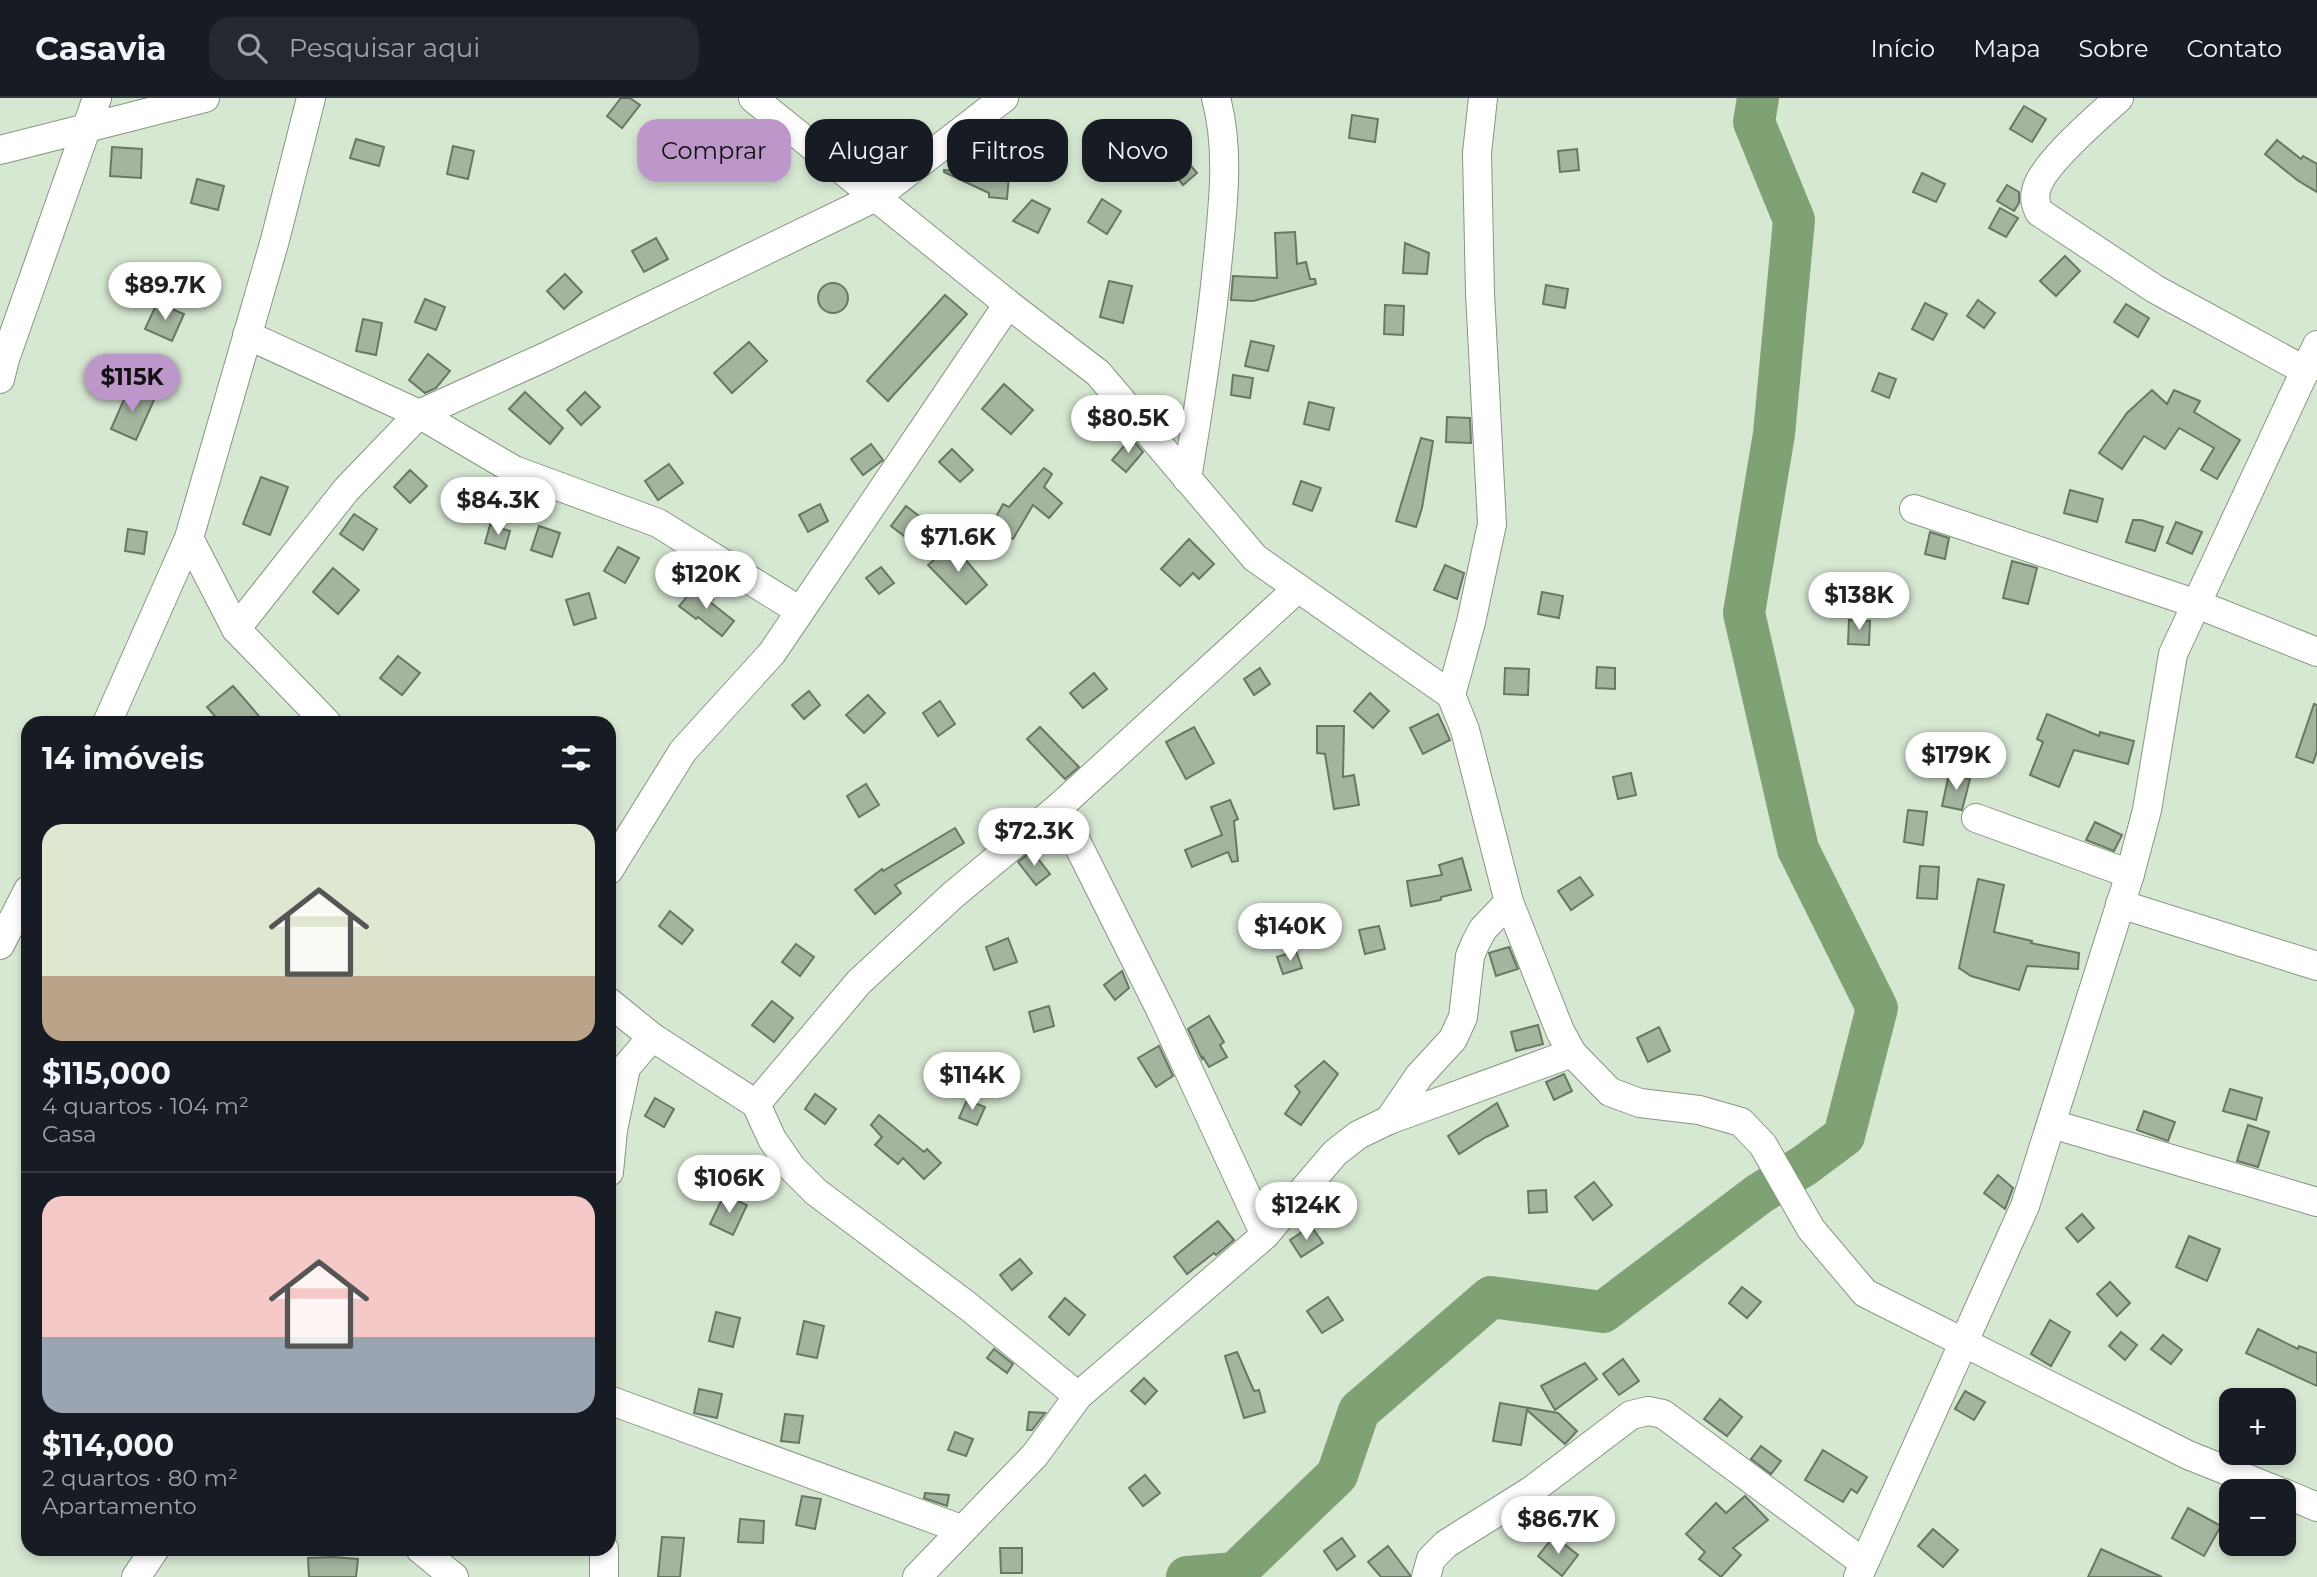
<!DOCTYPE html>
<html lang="pt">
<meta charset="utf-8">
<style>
body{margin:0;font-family:Montserrat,sans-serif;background:#242831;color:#f1f3f6;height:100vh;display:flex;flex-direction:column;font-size:26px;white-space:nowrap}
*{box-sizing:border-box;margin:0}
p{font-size:23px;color:#9ea1a6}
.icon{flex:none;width:38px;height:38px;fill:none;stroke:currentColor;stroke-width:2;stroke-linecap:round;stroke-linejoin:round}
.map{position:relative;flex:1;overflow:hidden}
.panel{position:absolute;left:21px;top:618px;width:595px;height:840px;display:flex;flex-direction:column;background:#171b24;border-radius:21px;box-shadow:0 4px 10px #0003}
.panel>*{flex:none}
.hud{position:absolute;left:637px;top:21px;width:665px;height:63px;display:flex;gap:14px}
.fabs{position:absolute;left:2219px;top:1290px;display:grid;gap:14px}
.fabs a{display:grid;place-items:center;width:77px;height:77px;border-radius:14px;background:#171b24;box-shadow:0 4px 10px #0003;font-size:35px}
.price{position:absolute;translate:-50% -60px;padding:0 16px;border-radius:24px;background:#fff;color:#222;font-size:23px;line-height:46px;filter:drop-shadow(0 2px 4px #0008)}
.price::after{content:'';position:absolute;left:50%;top:42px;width:21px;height:16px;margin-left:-10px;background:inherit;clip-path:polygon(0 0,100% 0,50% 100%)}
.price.active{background:#bd97ca;color:#111}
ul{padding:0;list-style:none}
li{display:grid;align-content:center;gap:14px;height:371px;padding:0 21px}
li+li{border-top:2px solid #363941}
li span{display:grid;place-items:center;height:217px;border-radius:21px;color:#555}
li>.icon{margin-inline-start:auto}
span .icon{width:126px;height:126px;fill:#fffc;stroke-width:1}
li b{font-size:30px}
h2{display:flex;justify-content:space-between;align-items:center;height:84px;padding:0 21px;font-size:30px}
.pill{padding:0 24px;border-radius:21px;background:#171b24;box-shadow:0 4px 10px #0003;font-size:24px;line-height:63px}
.pill.active{background:#bd97ca;color:#111}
header{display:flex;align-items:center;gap:42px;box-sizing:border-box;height:98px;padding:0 35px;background:#171b24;border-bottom:2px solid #363941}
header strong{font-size:33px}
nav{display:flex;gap:38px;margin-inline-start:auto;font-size:24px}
.search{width:490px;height:63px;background:#242831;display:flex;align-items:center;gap:18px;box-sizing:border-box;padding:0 24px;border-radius:21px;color:#9ea1a6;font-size:26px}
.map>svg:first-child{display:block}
</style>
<header>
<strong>Casavia</strong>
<div class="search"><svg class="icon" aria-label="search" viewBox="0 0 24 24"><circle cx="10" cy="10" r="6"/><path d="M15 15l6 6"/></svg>Pesquisar aqui</div>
<nav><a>Início</a><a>Mapa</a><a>Sobre</a><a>Contato</a></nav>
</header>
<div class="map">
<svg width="2317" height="1479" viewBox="0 0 2317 1479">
<rect width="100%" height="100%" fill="#d7e8d2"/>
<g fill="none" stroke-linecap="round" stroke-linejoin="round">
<!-- river -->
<path stroke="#7ea273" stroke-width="42" d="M1187 1479 1235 1475 1337 1377 1359 1313 1491 1199 1603 1214 1759 1096 1805 1067 1844 1038 1877 910 1798 751 1744 515 1774 336 1794 122 1754 24 1758 0"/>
</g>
<!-- building -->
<g fill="#a4b49f" stroke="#697864" stroke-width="2">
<path d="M621 0H630L640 7 622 30 607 18Z"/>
<path d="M2024 8 2046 21 2032 44 2010 31Z"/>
<path d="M1352 17 1378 21 1375 44 1349 40Z"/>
<path d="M758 33 779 46 766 66 745 53Z"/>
<path d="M356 41 384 49 379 68 350 60Z"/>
<path d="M2277 42 2301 61 2303 58 2317 66V94L2297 82 2265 56Z"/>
<path d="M453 48 474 53 468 81 447 76Z"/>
<path d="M112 49 142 51 141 80 110 78Z"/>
<path d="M1577 51 1579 72 1560 74 1558 53Z"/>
<path d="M1180 55 1197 75 1183 87 1166 66Z"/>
<path d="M944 72 1009 77 1007 101 989 99V95L944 74Z"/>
<path d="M1922 75 1945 86 1936 104 1913 94Z"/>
<path d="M197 81 224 88 218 112 191 105Z"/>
<path d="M2007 87 2019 94V105L2014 113 1997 103Z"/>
<path d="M1102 101 1121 113 1107 136 1088 124Z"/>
<path d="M1032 102 1050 111 1038 135 1013 123Z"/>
<path d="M2000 110 2018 120 2006 139 1989 130Z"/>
<path d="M1295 134 1297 166 1306 164 1310 181H1315L1316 186 1253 203 1231 202 1233 178 1277 180 1275 135Z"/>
<path d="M656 140 668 161 644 174 632 153Z"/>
<path d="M1405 145 1429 155 1427 176 1403 175Z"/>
<path d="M2065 158 2080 173 2056 198 2040 183Z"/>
<path d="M565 176 582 194 564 211 547 193Z"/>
<path d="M1109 183 1132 188 1123 225 1100 219Z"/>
<circle cx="833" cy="200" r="15"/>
<path d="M1546 187 1568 191 1565 210 1543 206Z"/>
<path d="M945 197 967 216 888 303 867 283Z"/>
<path d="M425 201 445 209 436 232 415 224Z"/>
<path d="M1978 202 1995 215 1984 230 1967 218Z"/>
<path d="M157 205 184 216 172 243 145 231Z"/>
<path d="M1925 205 1947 216 1933 242 1912 231Z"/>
<path d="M2126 206 2149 220 2138 239 2114 224Z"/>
<path d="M1385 207 1404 208 1403 237 1384 236Z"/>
<path d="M363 221 382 225 376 257 356 253Z"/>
<path d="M1251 243 1274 248 1268 273 1245 268Z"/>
<path d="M749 244 767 263 732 295 714 275Z"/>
<path d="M428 256 450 273 436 290 425 295 409 282Z"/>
<path d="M1879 275 1896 281 1889 300 1872 293Z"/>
<path d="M1233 277 1253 280 1250 300 1231 297Z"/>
<path d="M1004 286 1033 312 1011 336 982 311Z"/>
<path d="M129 290 154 302 136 342 111 331Z"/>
<path d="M2152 292 2167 306 2174 292 2200 303 2194 314 2240 342 2217 381 2201 372 2214 350 2179 330 2165 351 2144 338 2122 371 2099 355 2127 315Z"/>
<path d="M525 294 563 330 550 346 509 311Z"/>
<path d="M585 294 600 309 581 327 567 312Z"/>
<path d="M1309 304 1334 310 1329 332 1304 326Z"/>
<path d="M1447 319 1470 320 1471 345 1446 344Z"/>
<path d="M1131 340 1143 354 1126 374 1112 362Z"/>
<path d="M1421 340 1433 343 1422 410 1416 429 1396 423Z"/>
<path d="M871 346 883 362 863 377 851 361Z"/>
<path d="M952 351 973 372 960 384 939 364Z"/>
<path d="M669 366 683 385 658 402 645 383Z"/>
<path d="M1044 370 1052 376 1044 389 1062 405 1049 420 1033 407 1013 441 991 428 1003 406 1009 409Z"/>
<path d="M410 372 427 388 410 405 394 389Z"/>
<path d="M261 379 288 389 270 437 243 426Z"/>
<path d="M1301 383 1321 390 1312 413 1293 406Z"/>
<path d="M2070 392 2103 401 2097 424 2064 415Z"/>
<path d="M820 406 828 423 808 434 799 417Z"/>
<path d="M906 408 923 421 908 441 891 428Z"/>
<path d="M354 416 377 431 363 452 340 436Z"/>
<path d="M2133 422H2141L2163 429 2155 453 2126 444Z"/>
<path d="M2176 424 2202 434 2192 456 2167 445Z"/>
<path d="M490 427 510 433 505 451 485 445Z"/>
<path d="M539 428 560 435 552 459 531 452Z"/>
<path d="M128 431 147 434 144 456 125 453Z"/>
<path d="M1930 434 1949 440 1945 461 1925 456Z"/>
<path d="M1189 441 1214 466 1199 481 1193 475 1180 488 1161 471Z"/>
<path d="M952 446 987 487 966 506 928 467Z"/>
<path d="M618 449 639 460 625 485 604 473Z"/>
<path d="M2012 463 2037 470 2028 506 2003 500Z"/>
<path d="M1445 467 1464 475 1457 501 1434 492Z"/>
<path d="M881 469 894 485 879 496 866 480Z"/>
<path d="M333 470 359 492 338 516 313 494Z"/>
<path d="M696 488 713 501 710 504 734 523 722 538 698 519 696 521 679 508Z"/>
<path d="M1542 494 1563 498 1559 520 1538 516Z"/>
<path d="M589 495 596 520 574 527 566 502Z"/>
<path d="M1849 522 1870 523 1869 547 1848 546Z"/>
<path d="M398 558 420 575 402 597 380 580Z"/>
<path d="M1597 569 1615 570V591L1596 590Z"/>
<path d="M1260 570 1270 586 1254 597 1244 581Z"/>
<path d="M1505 570 1529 571 1528 597 1504 596Z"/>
<path d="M1094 575 1107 591 1083 610 1070 595Z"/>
<path d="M233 588 265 625H221L207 609Z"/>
<path d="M809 593 820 607 804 621 792 607Z"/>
<path d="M1370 595 1389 613 1373 630 1354 613Z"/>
<path d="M868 597 885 615 864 635 846 617Z"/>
<path d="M940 603 955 626 938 638 923 615Z"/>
<path d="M2314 606 2317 607V653L2313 665 2296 659Z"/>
<path d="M1438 616 1450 642 1423 656 1410 630Z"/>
<path d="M2047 616 2099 638 2100 634 2134 643 2128 666 2074 652 2059 689 2030 677 2043 644 2037 641Z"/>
<path d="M1317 628H1344L1343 679 1354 677 1359 707 1334 711 1325 656 1317 655Z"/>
<path d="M1040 629 1079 669 1065 681 1027 641Z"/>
<path d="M1194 629 1214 665 1186 681 1166 644Z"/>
<path d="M1631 675 1636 697 1618 701 1613 679Z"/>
<path d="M1949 676 1970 681 1962 712 1942 708Z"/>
<path d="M866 686 879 707 859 719 847 698Z"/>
<path d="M1230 702 1238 721 1234 723 1238 763 1232 764 1228 754 1192 769 1185 752 1222 737 1211 709Z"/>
<path d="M1908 712 1927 714 1923 747 1904 744Z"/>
<path d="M2095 724 2122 737 2114 753 2086 742Z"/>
<path d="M955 730 964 745 895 787 901 795 875 816 855 792 882 771 883 773Z"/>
<path d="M1032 753 1050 776 1036 787 1018 764Z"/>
<path d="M1462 760 1471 792 1441 799V802L1411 808 1407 783 1442 777 1439 767Z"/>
<path d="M1920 768 1939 769 1937 801 1917 800Z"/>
<path d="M1580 779 1593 797 1571 812 1558 793Z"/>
<path d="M1978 781 2004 787 1994 834 2032 843 2031 845 2079 855 2078 871 2027 868 2019 892 1971 878 1959 870Z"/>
<path d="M670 813 693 832 682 846 659 828Z"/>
<path d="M1379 828 1385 851 1365 856 1359 832Z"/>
<path d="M1008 840 1017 864 994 872 986 849Z"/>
<path d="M796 846 814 859 800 878 782 864Z"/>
<path d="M1509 849 1518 871 1496 878 1489 855Z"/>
<path d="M1296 853 1302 870 1283 876 1277 859Z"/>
<path d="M1122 873 1129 890 1115 902 1104 887Z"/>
<path d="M772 903 793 920 774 944 752 927Z"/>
<path d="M1049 908 1054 928 1034 934 1029 914Z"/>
<path d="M1209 918 1224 944 1220 947 1227 959 1209 969 1203 959 1202 961 1188 931Z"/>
<path d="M1538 927 1543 946 1516 953 1511 934Z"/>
<path d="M1659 929 1670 953 1648 964 1637 940Z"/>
<path d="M1159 948 1173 978 1156 989 1138 960Z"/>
<path d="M1324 963 1338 976 1301 1027 1285 1016 1300 994 1295 988Z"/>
<path d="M1564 976 1572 993 1554 1002 1546 984Z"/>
<path d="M2230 991 2262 1000 2256 1022 2223 1013Z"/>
<path d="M815 996 836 1011 825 1026 805 1011Z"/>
<path d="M655 1000 674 1011 664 1029 645 1018Z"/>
<path d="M967 1002 985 1009 977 1027 959 1020Z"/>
<path d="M1497 1005 1508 1028 1486 1039 1459 1056 1448 1038Z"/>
<path d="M2144 1013 2175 1024 2168 1043 2137 1032Z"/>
<path d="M879 1017 924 1054 927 1051 941 1065 924 1081 903 1060 898 1066 875 1047 882 1039 871 1027Z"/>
<path d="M2248 1027 2269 1034 2258 1069 2237 1063Z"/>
<path d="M1998 1077 2013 1090 2005 1111 1984 1095Z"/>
<path d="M1594 1084 1612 1107 1593 1122 1575 1099Z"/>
<path d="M1546 1092 1547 1114 1529 1115 1528 1093Z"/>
<path d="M724 1097 747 1107 733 1137 710 1126Z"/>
<path d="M2082 1116 2094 1130 2078 1144 2066 1130Z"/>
<path d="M1218 1123 1234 1142 1216 1157 1214 1155 1187 1176 1174 1159Z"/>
<path d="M1311 1128 1323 1145 1301 1159 1290 1142Z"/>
<path d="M2189 1138 2220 1151 2207 1183 2176 1169Z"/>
<path d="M1020 1161 1032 1175 1012 1192 1000 1177Z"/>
<path d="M2110 1184 2130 1205 2117 1218 2097 1196Z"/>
<path d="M1742 1189 1761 1204 1747 1220 1729 1205Z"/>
<path d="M1328 1199 1343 1222 1322 1235 1307 1213Z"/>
<path d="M1065 1200 1085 1217 1069 1237 1049 1219Z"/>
<path d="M716 1214 740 1220 733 1249 709 1243Z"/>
<path d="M2050 1222 2070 1234 2051 1268 2031 1256Z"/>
<path d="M804 1223 824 1228 817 1260 797 1256Z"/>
<path d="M2258 1231 2298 1251 2299 1248 2317 1255V1288L2246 1255Z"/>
<path d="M2121 1234 2137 1247 2125 1262 2109 1248Z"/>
<path d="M2163 1237 2182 1252 2171 1266 2151 1251Z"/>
<path d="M994 1251 1013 1266 1007 1275 987 1260Z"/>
<path d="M1237 1254 1254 1293 1259 1292 1265 1314 1244 1320 1225 1258Z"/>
<path d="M1623 1261 1639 1283 1619 1297 1603 1276Z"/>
<path d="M1585 1265 1597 1281 1555 1312 1541 1288Z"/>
<path d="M1144 1280 1157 1293 1145 1306 1131 1293Z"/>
<path d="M699 1291 722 1296 717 1320 694 1315Z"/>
<path d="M1965 1293 1985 1304 1974 1322 1955 1311Z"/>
<path d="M1720 1301 1742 1319 1727 1338 1704 1321Z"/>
<path d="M1500 1305 1558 1315 1577 1333 1565 1346 1527 1312 1521 1347 1493 1343Z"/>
<path d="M1029 1314 1045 1315 1032 1332H1027Z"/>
<path d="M785 1316 803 1318 799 1345 781 1343Z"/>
<path d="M955 1334 973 1341 966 1358 948 1352Z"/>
<path d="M1761 1348 1781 1363 1771 1376 1751 1361Z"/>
<path d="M1823 1352 1867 1379 1857 1395 1851 1391 1843 1404 1805 1382Z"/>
<path d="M1145 1377 1160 1395 1143 1408 1129 1390Z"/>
<path d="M925 1395 949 1397 947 1408 924 1400Z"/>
<path d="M802 1398 821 1401 815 1431 796 1427Z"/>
<path d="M1745 1398 1768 1422 1733 1450 1741 1457 1721 1479 1699 1461 1705 1454 1686 1436 1716 1405 1726 1415Z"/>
<path d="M2188 1410 2221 1428 2204 1458 2172 1440Z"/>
<path d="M740 1421 764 1423 763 1445 738 1444Z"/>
<path d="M1933 1431 1958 1452 1943 1469 1918 1448Z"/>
<path d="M1554 1438 1578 1457 1562 1478 1538 1458Z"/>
<path d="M662 1439 684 1440 680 1479H658Z"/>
<path d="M1342 1440 1355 1458 1337 1472 1324 1453Z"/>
<path d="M1388 1448 1410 1477V1479H1381L1368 1464Z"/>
<path d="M1000 1450H1022V1475H1001Z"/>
<path d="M2101 1451 2162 1479H2088Z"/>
<path d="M333 1459 358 1461 356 1479H309L308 1460Z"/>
</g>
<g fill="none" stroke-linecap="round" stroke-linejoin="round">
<!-- minor casing -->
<g stroke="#869681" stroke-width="30">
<g id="minor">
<path d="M753 0 1008 206 1098 275 1255 460 1451 597 1465 632 1509 804 1560 933 1572 955 1610 994 1640 1005 1699 1012 1741 1024 1763 1047 1811 1131 1865 1195 2188 1357 2278 1393"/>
<path d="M2119 0C2099 18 2040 68 2036 93 2034 101 2036 107 2039 114L2155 191 2306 273"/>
<path d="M0 52 205 0"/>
<path d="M247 237 419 316 514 372 658 425 800 513"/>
<path d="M0 281 5 261 97 0"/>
<path d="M1187 381C1199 307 1211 233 1218 159 1223 107 1230 52 1216 0"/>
<path d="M1914 411 2197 506 2317 554"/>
<path d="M189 440 236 531 327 625"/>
<path d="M236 531 346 392 419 316 545 259 876 99 1004 0"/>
<path d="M1451 597 1471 524 1492 426 1480 195 1477 55 1483 0"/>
<path d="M107 625 189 440 275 142 311 0"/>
<path d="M1059 709 1163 917 1265 1137"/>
<path d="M1976 720 2130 776"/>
<path d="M609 772 683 653 772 555 1008 206"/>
<path d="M2120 806 2317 868"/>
<path d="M0 847 28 792"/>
<path d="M609 904 652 939 609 989"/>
<path d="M652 939 756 1006 772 1041 792 1070 816 1094 969 1209 1078 1298"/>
<path d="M756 1006 859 884 953 797 1059 709 1297 491"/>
<path d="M1389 1022 1419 978 1453 941 1463 919 1470 858 1476 844 1483 831 1509 804"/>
<path d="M2052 1026 2317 1104"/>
<path d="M609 1074 613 1032 626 970"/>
<path d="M609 1302 961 1431"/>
<path d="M2284 1395 2317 1409"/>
<path d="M420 1451 454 1479"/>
<path d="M136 1479 155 1451"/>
<path d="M604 1479V1451"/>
<path d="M917 1479 1035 1357 1078 1298 1265 1137 1335 1055 1358 1037 1389 1022 1572 955"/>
<path d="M1426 1479 1431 1461 1446 1446 1532 1392 1631 1317 1648 1313 1663 1316 1864 1465"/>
<path d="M1858 1479 2025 1108 2130 776 2147 712 2173 556 2317 247"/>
</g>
</g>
<!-- minor -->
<use href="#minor" stroke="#fff" stroke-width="28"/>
</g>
</svg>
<div class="fabs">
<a>+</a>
<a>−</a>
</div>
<b class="price" style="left:165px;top:224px">$89.7K</b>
<b class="price active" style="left:132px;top:316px">$115K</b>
<b class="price" style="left:1128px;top:357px">$80.5K</b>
<b class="price" style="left:498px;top:439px">$84.3K</b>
<b class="price" style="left:958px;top:476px">$71.6K</b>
<b class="price" style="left:706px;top:513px">$120K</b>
<b class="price" style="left:1859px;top:534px">$138K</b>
<b class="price" style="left:1956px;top:694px">$179K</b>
<b class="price" style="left:1034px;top:770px">$72.3K</b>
<b class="price" style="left:1290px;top:865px">$140K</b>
<b class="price" style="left:972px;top:1014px">$114K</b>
<b class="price" style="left:729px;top:1117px">$106K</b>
<b class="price" style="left:1306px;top:1144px">$124K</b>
<b class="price" style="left:1558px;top:1458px">$86.7K</b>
<div class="hud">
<a class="pill active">Comprar</a>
<a class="pill">Alugar</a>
<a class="pill">Filtros</a>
<a class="pill">Novo</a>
</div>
<section class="panel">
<h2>14 imóveis<svg class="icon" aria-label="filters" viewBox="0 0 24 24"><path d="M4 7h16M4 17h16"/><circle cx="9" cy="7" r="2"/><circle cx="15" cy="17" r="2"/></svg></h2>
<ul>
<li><span style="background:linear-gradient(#dfe7d0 70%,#b9a48a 0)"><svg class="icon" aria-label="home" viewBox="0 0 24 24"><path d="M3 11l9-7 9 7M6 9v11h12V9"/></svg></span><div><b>$115,000</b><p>4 quartos · 104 m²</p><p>Casa</p></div></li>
<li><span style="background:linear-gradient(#f6c9c9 65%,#9aa5b1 0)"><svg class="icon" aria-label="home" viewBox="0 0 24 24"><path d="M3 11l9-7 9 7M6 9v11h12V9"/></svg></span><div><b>$114,000</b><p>2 quartos · 80 m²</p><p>Apartamento</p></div></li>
</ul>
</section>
</div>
